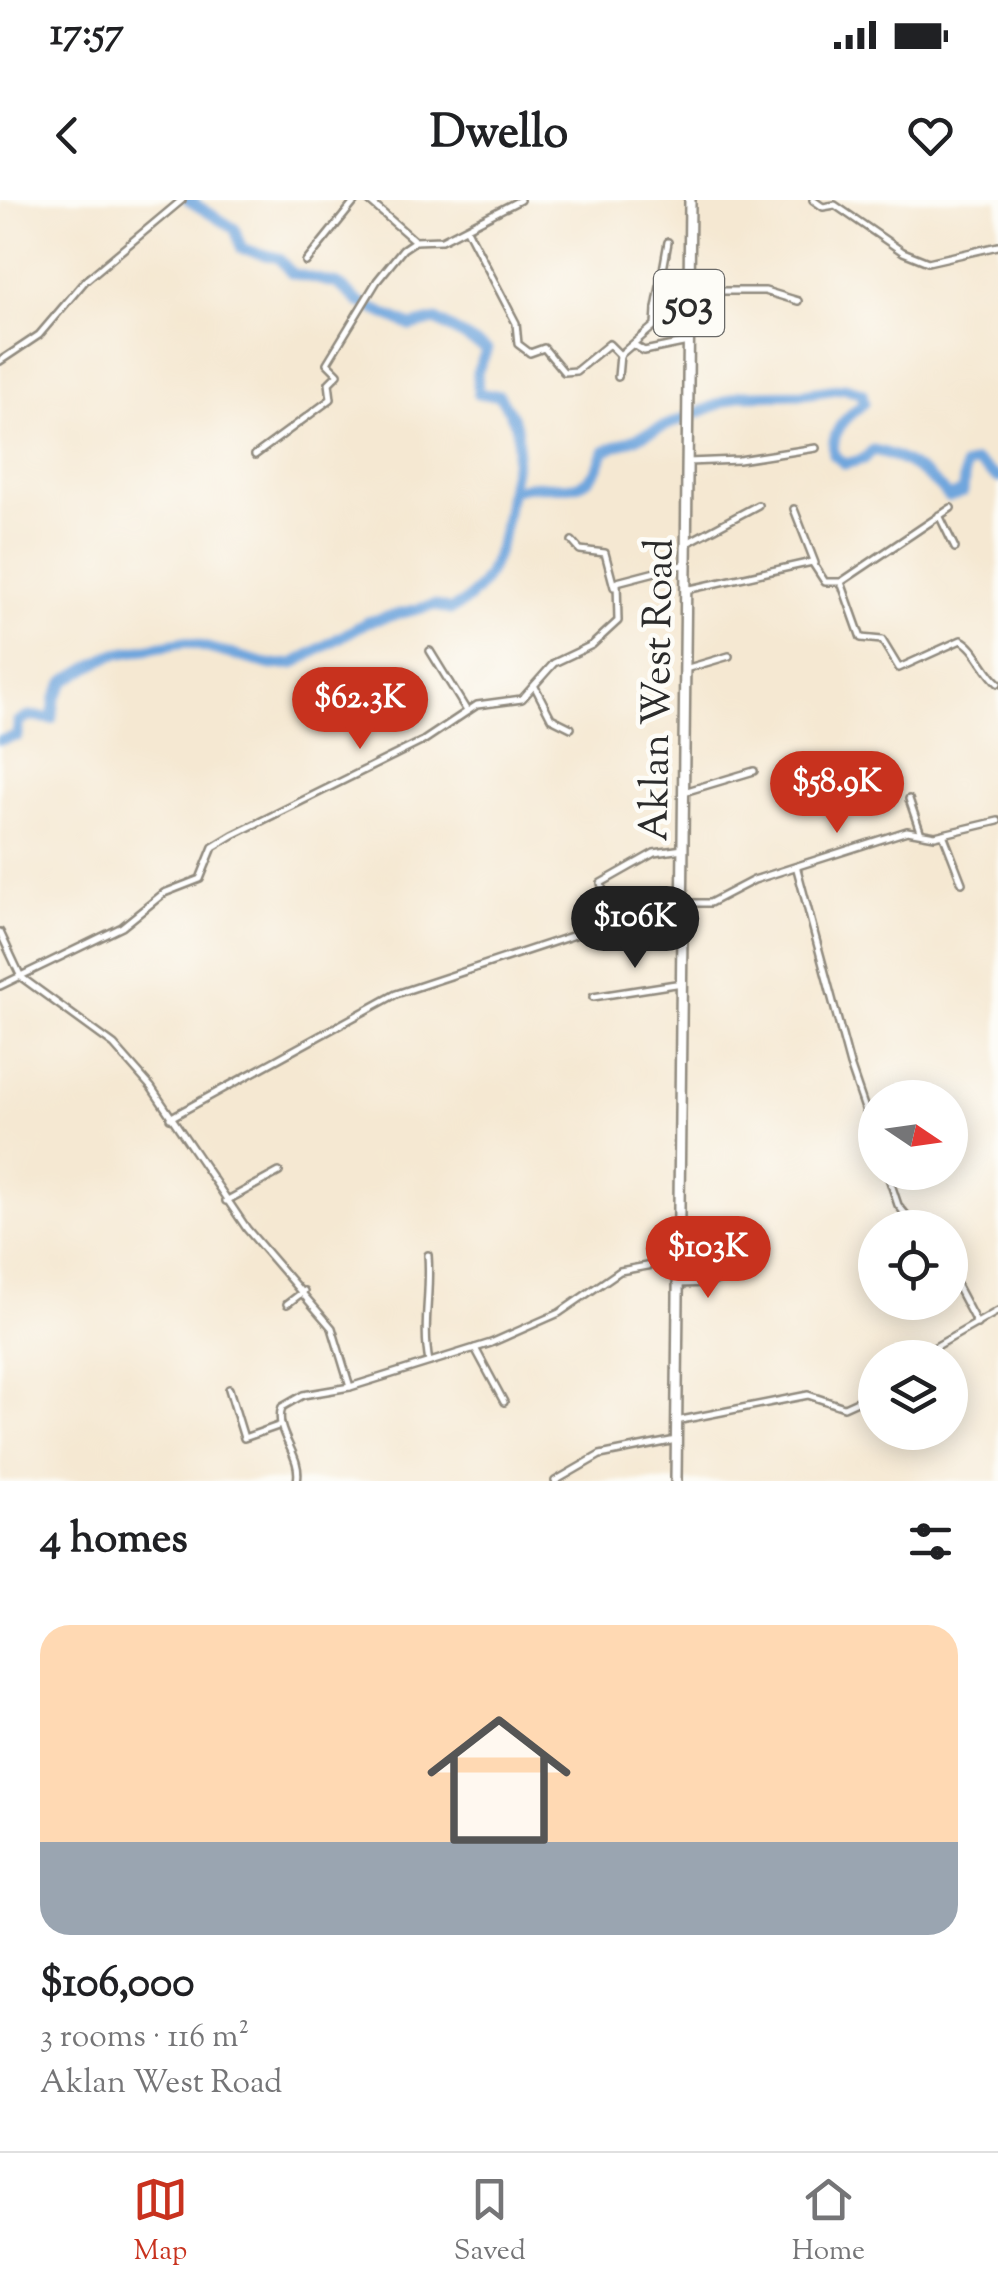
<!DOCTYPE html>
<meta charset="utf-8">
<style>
body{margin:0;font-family:"Sorts Mill Goudy",serif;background:#f6f6f6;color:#202124;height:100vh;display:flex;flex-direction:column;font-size:38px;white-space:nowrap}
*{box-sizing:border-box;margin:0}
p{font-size:32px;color:#757577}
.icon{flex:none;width:55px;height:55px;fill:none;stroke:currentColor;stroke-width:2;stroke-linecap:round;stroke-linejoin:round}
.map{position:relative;height:1281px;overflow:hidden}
.side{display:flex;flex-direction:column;background:#fff;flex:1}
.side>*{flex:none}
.needle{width:65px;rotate:103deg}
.fabs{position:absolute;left:858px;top:880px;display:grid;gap:20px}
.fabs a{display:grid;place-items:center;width:110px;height:110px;border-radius:50%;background:#fff;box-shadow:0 5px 25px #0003;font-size:50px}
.price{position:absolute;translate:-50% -85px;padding:0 22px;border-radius:35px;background:#c8321e;color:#fff;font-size:32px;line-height:65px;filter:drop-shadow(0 2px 5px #0008)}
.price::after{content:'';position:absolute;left:50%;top:60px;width:30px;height:22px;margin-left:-15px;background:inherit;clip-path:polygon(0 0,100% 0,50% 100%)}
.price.current{background:#222;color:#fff}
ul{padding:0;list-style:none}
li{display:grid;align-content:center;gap:20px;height:530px;padding:0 40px}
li+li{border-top:2px solid #e0e0e0}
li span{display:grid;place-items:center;height:310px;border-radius:30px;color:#555}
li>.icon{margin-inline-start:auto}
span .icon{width:180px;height:180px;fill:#fffc;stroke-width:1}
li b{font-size:42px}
h2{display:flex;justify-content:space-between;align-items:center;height:120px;padding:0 40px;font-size:42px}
.status{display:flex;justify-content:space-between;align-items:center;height:70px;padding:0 50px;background:#fff;direction:ltr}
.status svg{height:28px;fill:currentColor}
header{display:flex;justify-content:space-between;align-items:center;height:130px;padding:0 40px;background:#fff;font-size:45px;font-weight:700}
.tab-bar{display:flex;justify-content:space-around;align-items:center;height:140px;border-top:2px solid #e0e0e0;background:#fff;font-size:28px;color:#757577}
.tab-bar a{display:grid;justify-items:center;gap:5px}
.tab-bar .current{color:#c8321e}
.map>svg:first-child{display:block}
</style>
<div class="status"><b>17:57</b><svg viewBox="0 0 49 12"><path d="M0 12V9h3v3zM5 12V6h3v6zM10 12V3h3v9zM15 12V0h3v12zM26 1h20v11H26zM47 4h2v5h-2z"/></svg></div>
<header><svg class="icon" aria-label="back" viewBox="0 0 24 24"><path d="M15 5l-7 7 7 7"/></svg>Dwello<svg class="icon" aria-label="heart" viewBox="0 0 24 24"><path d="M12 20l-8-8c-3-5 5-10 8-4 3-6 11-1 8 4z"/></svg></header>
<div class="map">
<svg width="998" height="1281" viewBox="0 0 998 1281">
<rect width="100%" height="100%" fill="#fdfcf7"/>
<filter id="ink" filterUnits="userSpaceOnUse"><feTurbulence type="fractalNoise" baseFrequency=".01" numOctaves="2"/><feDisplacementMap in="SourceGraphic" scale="20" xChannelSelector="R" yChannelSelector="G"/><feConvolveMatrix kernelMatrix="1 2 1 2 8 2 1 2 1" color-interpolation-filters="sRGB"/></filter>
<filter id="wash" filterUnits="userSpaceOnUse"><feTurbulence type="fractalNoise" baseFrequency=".0048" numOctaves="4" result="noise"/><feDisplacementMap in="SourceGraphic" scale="40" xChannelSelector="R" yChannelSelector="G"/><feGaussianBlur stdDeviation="2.25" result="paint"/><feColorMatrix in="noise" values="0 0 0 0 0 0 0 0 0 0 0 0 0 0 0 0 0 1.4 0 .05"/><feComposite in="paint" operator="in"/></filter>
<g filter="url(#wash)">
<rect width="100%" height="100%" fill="#f5e8d2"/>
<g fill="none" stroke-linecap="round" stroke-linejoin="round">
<!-- river -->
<g stroke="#70a6dd" stroke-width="11">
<path d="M188 0 235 29 242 49 279 58 291 73 338 84 359 102"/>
<path d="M509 293C543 271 588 312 604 251L741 195 803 194 845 188 862 193 864 203C846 217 830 231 834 255L845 264 864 259 873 250C902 255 930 276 949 297L963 292 965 266 976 262 998 278"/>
<path d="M0 540 18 536V522L29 516 52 519 55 499 65 481 111 455 185 442 271 465 293 464 367 422 434 405 450 410C495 391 505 332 510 291 513 268 520 254 517 230 515 217 505 206 499 195L478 194 477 172 487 150 436 120 411 126 365 105"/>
</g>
</g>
</g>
<g filter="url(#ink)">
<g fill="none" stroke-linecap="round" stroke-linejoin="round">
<!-- street casing -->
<g stroke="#908a7e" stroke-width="10">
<g id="street">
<path d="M368 0 415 41"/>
<path d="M813 0 823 7 835 5 903 52 928 62 998 46"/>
<path d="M467 29 516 123 518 144 530 153 544 148 564 172 576 171 609 144 620 155 655 125 656 109"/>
<path d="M668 42 656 109 689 111"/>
<path d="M306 62 356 0"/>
<path d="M689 91H765L798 101"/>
<path d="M634 145 644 151 688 142"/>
<path d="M0 161 39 135 85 81 182 0"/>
<path d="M618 177 620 155"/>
<path d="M255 255 331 199 329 183 338 174 327 163 377 81 403 49 415 41 442 40 520 0"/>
<path d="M687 262 739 260 816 248"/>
<path d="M794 309 815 363"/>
<path d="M939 315 955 348"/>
<path d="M572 341 580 350 605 353 614 387"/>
<path d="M689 342 758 305"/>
<path d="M841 382 861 438 882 440 899 468 961 440C976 447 984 471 998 483"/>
<path d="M686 390 812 362 825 382H841L951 308"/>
<path d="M430 451 467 511"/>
<path d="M685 469 729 456"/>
<path d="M535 487 551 518 571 528"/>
<path d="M684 592 754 571"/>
<path d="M909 599 920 631"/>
<path d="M943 634 962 683"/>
<path d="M797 669 850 865 875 938"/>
<path d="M683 703H710L754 680 907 631 935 636 998 621"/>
<path d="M611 722 601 683 654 653 683 649"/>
<path d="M0 732 21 777 114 845 151 887 247 1029 332 1128 350 1187"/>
<path d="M0 786 122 727 164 693 200 679 213 647 233 635 423 541 477 505 522 499 554 463 592 445 618 421 617 382 686 364"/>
<path d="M593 797 682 783"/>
<path d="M170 918 396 794 611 723 683 717"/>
<path d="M887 972 898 1005 917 1028"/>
<path d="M226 1001 279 972"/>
<path d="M428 1055C431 1092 422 1126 429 1162"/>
<path d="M950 1073 977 1124"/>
<path d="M678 1084 711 1083 723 1077"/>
<path d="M287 1104 304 1091"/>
<path d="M475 1148 504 1202"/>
<path d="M916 1158 998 1111"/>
<path d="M229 1189 244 1238 281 1225"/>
<path d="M676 1221 808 1195 844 1207 875 1193"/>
<path d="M297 1281C303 1255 273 1233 282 1207L303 1195 350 1187 491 1143 559 1113 620 1071 679 1060"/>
<path d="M555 1281 600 1255 676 1240"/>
</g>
</g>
<!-- primary casing -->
<g stroke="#908a7e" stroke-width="14">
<path id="primary" d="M676 1281 690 0"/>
</g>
<!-- street -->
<use href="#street" stroke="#fff" stroke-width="5"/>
<!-- primary -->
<use href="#primary" stroke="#fff" stroke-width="9"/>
</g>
</g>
<g text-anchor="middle" stroke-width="9" stroke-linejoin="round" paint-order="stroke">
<!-- shield labels -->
<rect fill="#fdfcf7" stroke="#6a6a68" stroke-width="2.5" x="654" y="70" width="70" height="66" rx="8"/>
<g font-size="38" font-weight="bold" fill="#2b2b2b">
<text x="689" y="116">503</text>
</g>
<!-- street labels -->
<g font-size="40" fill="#2b2b2b" stroke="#fdfcf7">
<text transform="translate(655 490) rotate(-89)" y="14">Aklan West Road</text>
</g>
</g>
</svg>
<div class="fabs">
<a><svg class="needle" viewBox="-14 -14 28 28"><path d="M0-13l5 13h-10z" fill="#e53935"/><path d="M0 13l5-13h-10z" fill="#757577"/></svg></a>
<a><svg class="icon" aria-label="locate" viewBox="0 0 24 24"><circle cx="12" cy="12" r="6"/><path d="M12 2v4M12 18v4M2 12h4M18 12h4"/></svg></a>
<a><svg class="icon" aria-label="layers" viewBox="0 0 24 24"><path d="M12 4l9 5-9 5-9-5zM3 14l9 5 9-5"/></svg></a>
</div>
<b class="price" style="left:360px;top:552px">$62.3K</b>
<b class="price" style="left:837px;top:636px">$58.9K</b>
<b class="price current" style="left:635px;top:771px">$106K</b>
<b class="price" style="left:708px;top:1101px">$103K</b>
</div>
<section class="side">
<h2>4 homes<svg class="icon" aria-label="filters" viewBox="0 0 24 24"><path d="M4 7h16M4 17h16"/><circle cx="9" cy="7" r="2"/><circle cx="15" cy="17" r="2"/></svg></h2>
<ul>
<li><span style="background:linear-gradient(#ffd9b3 70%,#9aa5b1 0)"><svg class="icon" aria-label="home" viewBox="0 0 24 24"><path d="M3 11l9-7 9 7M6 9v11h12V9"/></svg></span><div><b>$106,000</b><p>3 rooms · 116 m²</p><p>Aklan West Road</p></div></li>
</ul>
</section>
<nav class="tab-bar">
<a class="current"><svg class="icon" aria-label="map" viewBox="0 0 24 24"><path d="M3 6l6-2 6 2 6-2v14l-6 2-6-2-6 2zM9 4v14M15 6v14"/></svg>Map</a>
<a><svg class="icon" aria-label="saved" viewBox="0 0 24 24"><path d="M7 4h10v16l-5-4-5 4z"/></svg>Saved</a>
<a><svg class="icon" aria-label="home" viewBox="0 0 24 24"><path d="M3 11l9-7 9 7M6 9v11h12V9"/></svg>Home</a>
</nav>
